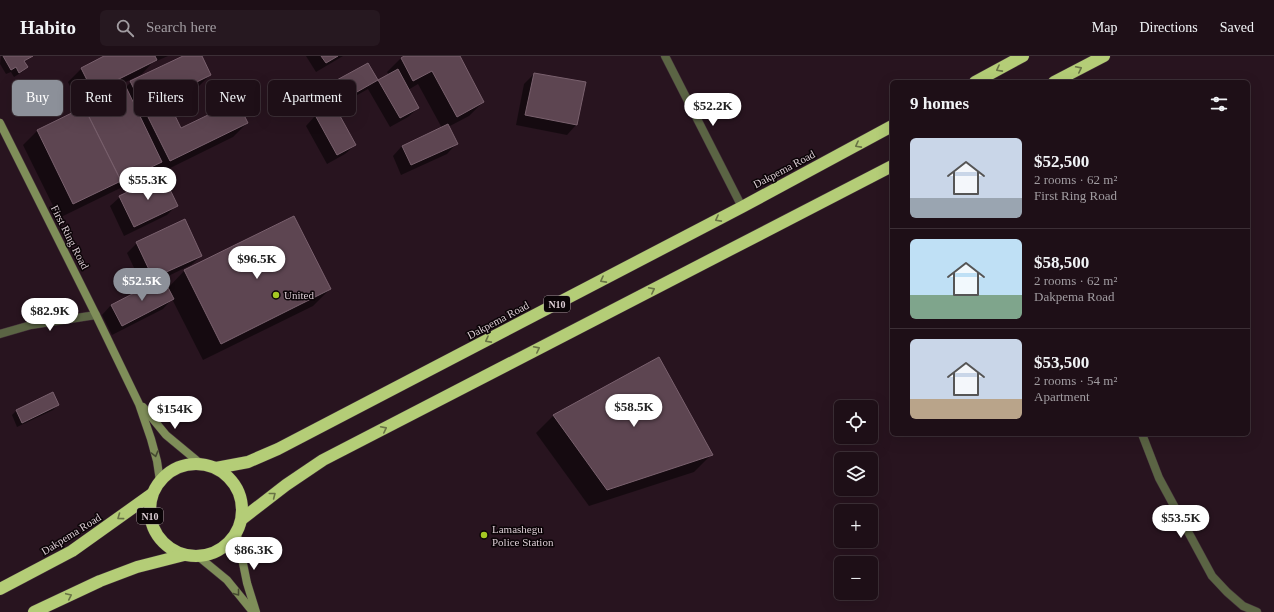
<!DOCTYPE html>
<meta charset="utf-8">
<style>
body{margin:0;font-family:"Times New Roman",serif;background:#261820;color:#f1f3f6;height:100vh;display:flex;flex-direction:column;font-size:15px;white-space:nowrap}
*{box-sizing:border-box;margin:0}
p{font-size:13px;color:#a19ca1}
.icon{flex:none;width:22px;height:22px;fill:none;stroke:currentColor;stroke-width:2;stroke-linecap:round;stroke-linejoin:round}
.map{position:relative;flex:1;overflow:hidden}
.details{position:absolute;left:890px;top:24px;width:360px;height:356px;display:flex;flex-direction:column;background:#1e0f17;border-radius:6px;box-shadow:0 4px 16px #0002,0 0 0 1px #3c2f36}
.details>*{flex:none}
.hud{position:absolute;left:12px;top:24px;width:380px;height:36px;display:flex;gap:8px}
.tools{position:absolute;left:834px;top:344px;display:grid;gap:8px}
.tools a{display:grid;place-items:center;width:44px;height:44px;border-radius:6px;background:#1e0f17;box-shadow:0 4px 16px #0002,0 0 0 1px #3c2f36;font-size:20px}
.price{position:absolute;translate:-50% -34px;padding:0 9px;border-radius:14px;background:#fff;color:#222;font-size:13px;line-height:26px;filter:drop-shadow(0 1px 2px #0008)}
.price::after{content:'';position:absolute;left:50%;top:24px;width:12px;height:9px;margin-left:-6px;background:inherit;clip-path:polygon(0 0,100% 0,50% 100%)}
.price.on{background:#8c9099;color:#fff}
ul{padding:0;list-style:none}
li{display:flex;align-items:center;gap:12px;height:100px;padding:0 20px}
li+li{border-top:1px solid #3c2f36}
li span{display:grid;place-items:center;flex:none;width:112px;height:80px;border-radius:6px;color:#555}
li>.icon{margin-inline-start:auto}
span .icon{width:48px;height:48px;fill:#fffc;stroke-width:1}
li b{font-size:17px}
h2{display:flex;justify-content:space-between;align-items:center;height:48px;padding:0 20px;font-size:17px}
.chip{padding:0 14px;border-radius:6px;background:#1e0f17;box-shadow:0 4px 16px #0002,0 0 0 1px #3c2f36;font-size:14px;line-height:36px}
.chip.on{background:#8c9099;color:#fff}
header{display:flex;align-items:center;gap:24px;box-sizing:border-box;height:56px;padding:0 20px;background:#1e0f17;border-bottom:1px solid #3c2f36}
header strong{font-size:19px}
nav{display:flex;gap:22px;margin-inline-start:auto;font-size:14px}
.search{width:280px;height:36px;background:#261820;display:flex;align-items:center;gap:10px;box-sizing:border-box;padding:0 14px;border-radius:6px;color:#a19ca1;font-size:15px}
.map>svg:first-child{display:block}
</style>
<header>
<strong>Habito</strong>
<div class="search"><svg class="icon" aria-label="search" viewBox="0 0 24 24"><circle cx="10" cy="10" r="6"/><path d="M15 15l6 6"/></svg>Search here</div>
<nav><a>Map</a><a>Directions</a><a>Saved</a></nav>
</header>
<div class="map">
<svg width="1274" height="556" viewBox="0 0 1274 556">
<rect width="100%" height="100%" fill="#28141f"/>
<!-- shadow -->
<g fill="#0007">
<path d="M1 0H32L24 6 27 11 22 16 14 21 11 16 6 18 0 8Z"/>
<path d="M106 0H168L152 7 142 18 79 49 68 26 82 12Z"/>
<path d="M185 0H201L210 19 196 33 168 47 181 73 247 67 233 81 156 119 153 113 147 119 59 162 23 89 37 75 124 33 131 26Z"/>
<path d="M306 0H343L316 16Z"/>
<path d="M406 0H459L483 46 469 60 448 71 456 88 447 98 401 119 393 100 402 90 442 72 418 28 408 34 418 52 408 61 390 71 368 33 334 52 355 89 345 98 327 108 306 70 315 60 323 56 315 42 325 32 368 8 378 26 389 19 387 16 401 2Z"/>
<path d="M534 18 585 27 576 69 567 79 516 69 524 28Z"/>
<path d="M120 141 177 149 167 159 124 180 110 150Z"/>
<path d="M294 161 330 233 313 250 203 304 172 243 163 253 112 279 102 259 111 249 144 233 127 197 137 187 201 200 191 209 162 223 167 233 184 215Z"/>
<path d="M659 303 711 399 694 416 589 450 536 377 553 360Z"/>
<path d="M58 349 53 354 17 371 12 359 16 355Z"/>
</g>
<!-- building -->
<g fill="#5d4551" stroke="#7a616e">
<path d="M3 0H33L24 5 28 11 19 17 16 11 11 14Z"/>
<path d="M104 0H155L157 4 93 36 81 12Z"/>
<path d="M183 0H202L211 19 166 41 181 72 237 45 248 67 170 105 130 25Z"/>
<path d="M321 0H338L326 7Z"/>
<path d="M404 0H460L484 46 457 61 432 15 413 25 401 2Z"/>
<path d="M368 7 378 24 334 49 324 31Z"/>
<path d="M398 13 419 52 400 62 378 24Z"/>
<path d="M534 17 586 26 577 69 525 59Z"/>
<path d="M126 31 162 106 121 125 84 51Z"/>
<path d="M334 49 356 89 337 99 315 59Z"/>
<path d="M84 51 121 125 73 148 37 74Z"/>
<path d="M448 68 458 88 411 109 402 90Z"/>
<path d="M163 119 178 150 134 171 119 140Z"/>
<path d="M294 160 331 233 221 288 184 214Z"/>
<path d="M185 163 202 200 153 222 136 186Z"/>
<path d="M163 222 174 243 122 270 111 249Z"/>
<path d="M659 301 713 399 607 434 553 359Z"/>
<path d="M53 336 59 349 22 367 16 354Z"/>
</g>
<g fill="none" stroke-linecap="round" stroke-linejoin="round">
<!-- street casing -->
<g stroke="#412e38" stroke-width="9">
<g id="street">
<path d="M665 0 742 151"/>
<path d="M0 278 31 269 96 259"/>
<path d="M1142 378 1159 422 1212 520 1227 536 1243 550 1257 556"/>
</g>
</g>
<!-- secondary casing -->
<g stroke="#412e38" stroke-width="9">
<g id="secondary">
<path d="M0 67 96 259 139 348 151 383 157 405 160 425"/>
<path d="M143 351 166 379 201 408"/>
<path d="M237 478 247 527 256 556"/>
<path d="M199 501 227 524 253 556"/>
</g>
</g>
<!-- highway casing -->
<g stroke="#412e38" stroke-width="13">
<g id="highway">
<path d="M975 26 1023 0"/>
<path d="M1054 26 1104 0"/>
<circle cx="196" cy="454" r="46"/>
<path d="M216 412 248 406 278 393 742 151 892 70"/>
<path d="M242 463 286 429 323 404 892 110"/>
<path d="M0 533 72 495 152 438"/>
<path d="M34 556 100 525 137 511 184 499"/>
</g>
</g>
<!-- street -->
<use href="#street" stroke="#5b6444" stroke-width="8"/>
<!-- secondary -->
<use href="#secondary" stroke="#7f8e59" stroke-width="8"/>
<!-- highway -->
<use href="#highway" stroke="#b4cd77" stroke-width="12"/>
</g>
<!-- one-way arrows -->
<defs><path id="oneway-chevron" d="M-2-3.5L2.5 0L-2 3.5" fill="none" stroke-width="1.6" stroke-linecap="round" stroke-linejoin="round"/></defs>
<g stroke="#687345">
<use href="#oneway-chevron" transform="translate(999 13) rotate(152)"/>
<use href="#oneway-chevron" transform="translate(1079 13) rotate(-27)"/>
<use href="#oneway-chevron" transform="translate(858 89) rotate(152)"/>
<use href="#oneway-chevron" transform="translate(718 163) rotate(152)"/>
<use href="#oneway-chevron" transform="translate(603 224) rotate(152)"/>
<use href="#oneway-chevron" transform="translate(652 234) rotate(-27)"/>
<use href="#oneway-chevron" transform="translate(488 284) rotate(152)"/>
<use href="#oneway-chevron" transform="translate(537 293) rotate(-27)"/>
<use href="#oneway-chevron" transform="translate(384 373) rotate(-27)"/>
<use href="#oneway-chevron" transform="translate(273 439) rotate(-38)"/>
<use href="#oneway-chevron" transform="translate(120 461) rotate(144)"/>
<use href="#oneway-chevron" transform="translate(69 540) rotate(-25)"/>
</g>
<g stroke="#454930">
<use href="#oneway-chevron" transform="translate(155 398) rotate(75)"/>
<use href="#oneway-chevron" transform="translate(237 537) rotate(52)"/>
</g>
<!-- markers -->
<g fill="#a5c823" stroke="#0b0407" stroke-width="1.5">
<circle cx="276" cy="239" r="4"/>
<circle cx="484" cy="479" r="4"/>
</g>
<g text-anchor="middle" stroke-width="3" stroke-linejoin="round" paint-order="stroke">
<!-- shield labels -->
<g fill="#0b0407" stroke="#9d9196" stroke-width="1">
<rect x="544" y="240" width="26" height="16" rx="3"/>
<rect x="137" y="452" width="26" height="16" rx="3"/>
</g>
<g font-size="10" font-weight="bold" fill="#dccdd4">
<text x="557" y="252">N10</text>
<text x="150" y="464">N10</text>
</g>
<!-- street labels -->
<g font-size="11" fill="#dccdd4" stroke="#0b0407">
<text transform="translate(784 113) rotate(-28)" y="4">Dakpema Road</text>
<text transform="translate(70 181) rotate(63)" y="4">First Ring Road</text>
<text transform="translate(498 264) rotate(-28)" y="4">Dakpema Road</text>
<text transform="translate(71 478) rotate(-32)" y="4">Dakpema Road</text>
</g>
<!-- poi labels -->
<g font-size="11" fill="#dccdd4" stroke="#0b0407" text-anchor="start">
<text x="284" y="243">United</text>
<text x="492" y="477">Lamashegu<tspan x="492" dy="13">Police Station</tspan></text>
</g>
</g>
</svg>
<div class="tools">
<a><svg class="icon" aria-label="locate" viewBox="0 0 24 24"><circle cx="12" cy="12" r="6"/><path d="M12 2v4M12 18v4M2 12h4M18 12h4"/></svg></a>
<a><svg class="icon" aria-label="layers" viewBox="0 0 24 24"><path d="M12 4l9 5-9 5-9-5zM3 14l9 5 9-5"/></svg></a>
<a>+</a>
<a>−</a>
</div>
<b class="price" style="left:713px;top:71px">$52.2K</b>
<b class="price" style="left:148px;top:145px">$55.3K</b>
<b class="price" style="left:257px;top:224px">$96.5K</b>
<b class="price on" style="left:142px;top:246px">$52.5K</b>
<b class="price" style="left:50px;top:276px">$82.9K</b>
<b class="price" style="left:634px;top:372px">$58.5K</b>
<b class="price" style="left:175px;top:374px">$154K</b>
<b class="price" style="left:1181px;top:483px">$53.5K</b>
<b class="price" style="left:254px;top:515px">$86.3K</b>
<div class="hud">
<a class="chip on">Buy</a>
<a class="chip">Rent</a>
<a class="chip">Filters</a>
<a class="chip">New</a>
<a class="chip">Apartment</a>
</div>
<section class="details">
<h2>9 homes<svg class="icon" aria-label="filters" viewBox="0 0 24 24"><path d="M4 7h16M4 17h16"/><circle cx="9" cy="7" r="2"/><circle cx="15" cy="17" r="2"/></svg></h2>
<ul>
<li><span style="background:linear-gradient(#c9d6e8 75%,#9aa5b1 0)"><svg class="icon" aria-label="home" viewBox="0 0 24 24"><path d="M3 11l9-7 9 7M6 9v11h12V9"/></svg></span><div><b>$52,500</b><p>2 rooms · 62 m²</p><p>First Ring Road</p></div></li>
<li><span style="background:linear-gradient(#bfe0f5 70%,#7fa58c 0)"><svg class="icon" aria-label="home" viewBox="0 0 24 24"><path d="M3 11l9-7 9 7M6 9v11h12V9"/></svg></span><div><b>$58,500</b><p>2 rooms · 62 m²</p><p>Dakpema Road</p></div></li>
<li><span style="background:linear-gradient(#c9d6e8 75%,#b9a48a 0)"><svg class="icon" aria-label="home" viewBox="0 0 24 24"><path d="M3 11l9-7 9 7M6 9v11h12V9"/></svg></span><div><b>$53,500</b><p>2 rooms · 54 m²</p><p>Apartment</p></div></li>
</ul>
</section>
</div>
